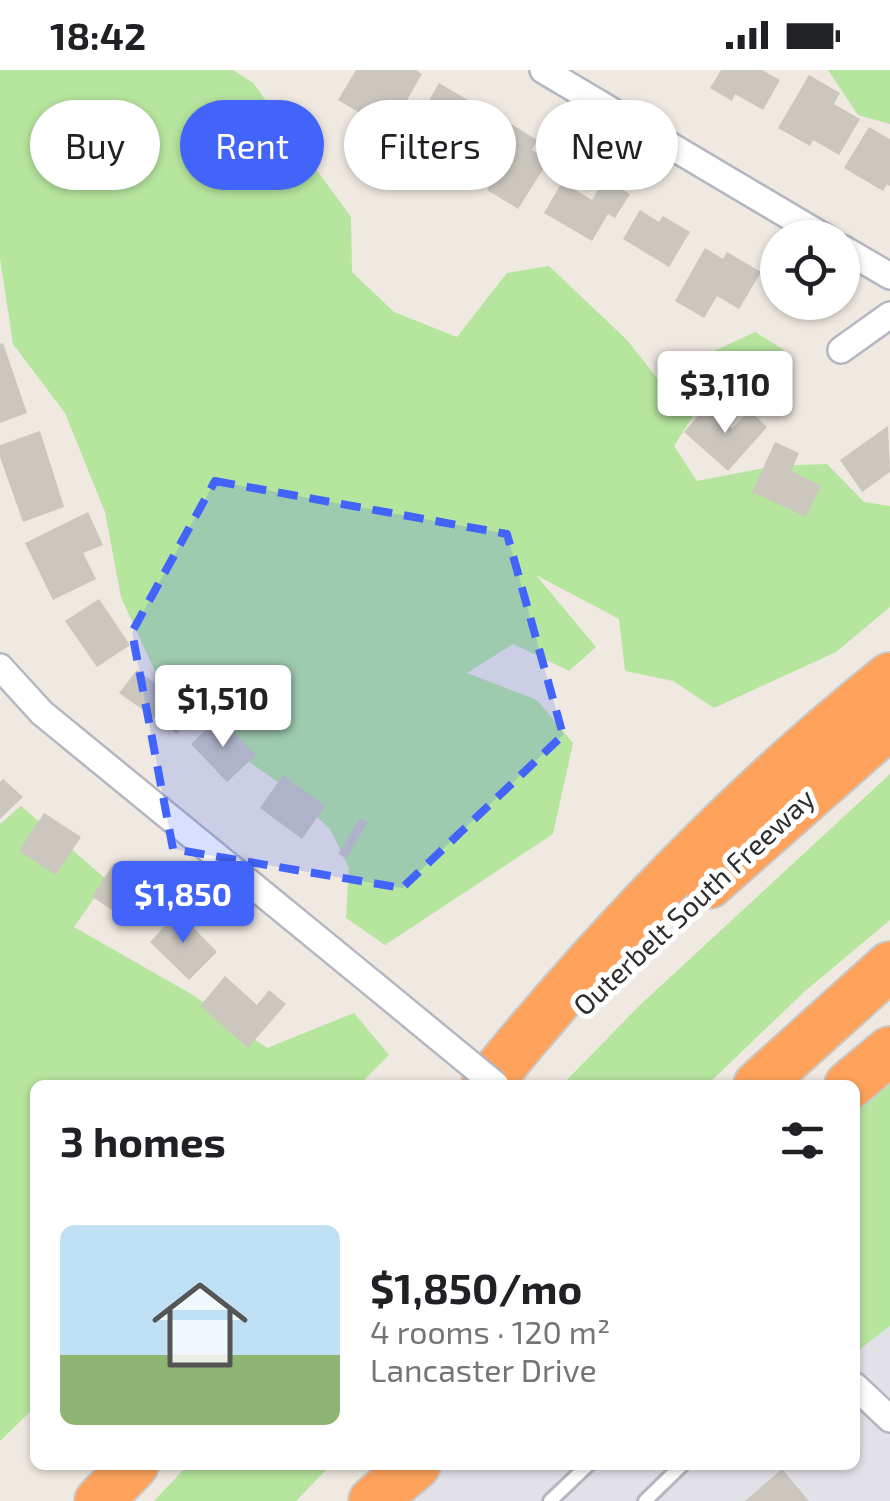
<!DOCTYPE html>
<meta charset="utf-8">
<style>
body{margin:0;font-family:"Exo 2",sans-serif;background:#f6f6f6;color:#202124;height:100vh;display:flex;flex-direction:column;font-size:38px;white-space:nowrap}
*{box-sizing:border-box;margin:0}
p{font-size:32px;color:#757577}
.icon{flex:none;width:55px;height:55px;fill:none;stroke:currentColor;stroke-width:2;stroke-linecap:round;stroke-linejoin:round}
.map{position:relative;flex:1;overflow:hidden}
.details{position:absolute;left:30px;top:1010px;width:830px;height:390px;display:flex;flex-direction:column;background:#fff;border-radius:15px;box-shadow:0 2px 8px #0004}
.details>*{flex:none}
.hud{position:absolute;left:30px;top:30px;width:830px;height:90px;display:flex;gap:20px}
.fabs{position:absolute;left:760px;top:150px;display:grid;gap:20px}
.fabs a{display:grid;place-items:center;width:100px;height:100px;border-radius:50%;background:#fff;box-shadow:0 2px 8px #0004;font-size:50px}
.price{position:absolute;translate:-50% -85px;padding:0 22px;border-radius:10px;background:#fff;color:#222;font-size:32px;line-height:65px;filter:drop-shadow(0 2px 5px #0008)}
.price::after{content:'';position:absolute;left:50%;top:60px;width:30px;height:22px;margin-left:-15px;background:inherit;clip-path:polygon(0 0,100% 0,50% 100%)}
.price.selected{background:#4264fb;color:#fff}
ul{padding:0;list-style:none}
li{display:flex;align-items:center;gap:30px;height:250px;padding:0 30px}
li+li{border-top:2px solid #e0e0e0}
li span{display:grid;place-items:center;flex:none;width:280px;height:200px;border-radius:15px;color:#555}
li>.icon{margin-inline-start:auto}
span .icon{width:120px;height:120px;fill:#fffc;stroke-width:1}
li b{font-size:42px}
h2{display:flex;justify-content:space-between;align-items:center;height:120px;padding:0 30px;font-size:42px}
.pill{padding:0 35px;border-radius:45px;background:#fff;box-shadow:0 2px 8px #0004;font-size:35px;line-height:90px}
.pill.selected{background:#4264fb;color:#fff}
.status{display:flex;justify-content:space-between;align-items:center;height:70px;padding:0 50px;background:#fff;direction:ltr}
.status svg{height:28px;fill:currentColor}
.map>svg:first-child{display:block}
</style>
<div class="status"><b>18:42</b><svg viewBox="0 0 49 12"><path d="M0 12V9h3v3zM5 12V6h3v6zM10 12V3h3v9zM15 12V0h3v12zM26 1h20v11H26zM47 4h2v5h-2z"/></svg></div>
<div class="map">
<svg width="890" height="1431" viewBox="0 0 890 1431">
<rect width="100%" height="100%" fill="#efe9e1"/>
<!-- industrial -->
<path fill="#e3e1e8" d="M890 1256V1431H373L416 1395H855V1283Z"/>
<!-- green -->
<g fill="#b6e59e">
<path d="M0 0H233L253 13 351 147 352 202 394 242 457 267 507 203 549 196 627 270 657 308 755 262 784 280 765 330 712 316 674 376 697 411 774 396 827 394 864 432 890 436V537L836 582 714 638 673 611 625 601 619 549 536 505 596 577 569 601 513 574 467 603 537 630 573 673 553 764 385 875 346 848 349 798 330 759 286 718 207 662 159 610 121 527 105 442 65 343 13 274 0 188Z"/>
<path d="M828 0H890V54L858 45Z"/>
<path d="M890 704V850L804 922 707 1015H562L639 936Z"/>
<path d="M21 736 107 810 74 857 193 925 267 978 354 943 389 985 359 1015H35V1337L0 1371V754Z"/>
<path d="M890 981V1256L855 1283V1015Z"/>
<path d="M188 1395H331L296 1431H154Z"/>
</g>
<!-- building -->
<g fill="#cbc7bf">
<path d="M356 0H416L422 4 399 44 382 34 372 50 338 30Z"/>
<path d="M721 0H762L780 10 763 40 735 24 732 31 710 18Z"/>
<path d="M809 5 840 23 834 34 860 49 839 85 813 70 810 76 778 58Z"/>
<path d="M439 13 473 33 469 39 486 48 455 101 423 83 434 64 416 53Z"/>
<path d="M505 50 537 70 532 80 549 90 518 139 487 120 496 104 478 93Z"/>
<path d="M869 57 890 69V116L887 114 883 121 844 98Z"/>
<path d="M604 109 630 124 615 148 608 144 592 171 544 143 562 112 592 130Z"/>
<path d="M640 140 659 152 663 146 690 162 669 197 623 169Z"/>
<path d="M705 178 723 189 727 182 761 202 739 239 717 226 704 248 675 231Z"/>
<path d="M3 273 27 343 0 353V274Z"/>
<path d="M707 336 732 359 749 340 767 357 728 401 684 362Z"/>
<path d="M888 356 890 402 862 422 840 390Z"/>
<path d="M40 361 64 437 23 452 0 387V375Z"/>
<path d="M775 372 799 383 791 401 821 416 806 447 752 422Z"/>
<path d="M88 442 103 475 83 483 96 509 53 530 25 473Z"/>
<path d="M99 529 130 575 97 597 65 551Z"/>
<path d="M137 600 193 641 177 664 119 623Z"/>
<path d="M219 647 256 685 227 712 191 674Z"/>
<path d="M283 705 325 736 302 769 260 738Z"/>
<path d="M3 709 23 727 0 749V712Z"/>
<path d="M44 743 81 767 56 805 19 781Z"/>
<path d="M360 748 368 753 346 788 338 784Z"/>
<path d="M114 793 159 823 137 856 92 827Z"/>
<path d="M178 842 217 882 189 910 150 872Z"/>
<path d="M225 906 257 935 269 920 286 934 248 978 200 936Z"/>
<path d="M782 1399 809 1431H745Z"/>
</g>
<g fill="none" stroke-linecap="round" stroke-linejoin="round">
<!-- lane casing -->
<g stroke="#b4b7c1" stroke-width="18">
<g id="lane">
<path d="M550 1431 588 1395"/>
<path d="M645 1431 682 1395"/>
</g>
</g>
<!-- street casing -->
<g stroke="#b4b7c1" stroke-width="30">
<g id="street">
<path d="M543 0 826 168"/>
<path d="M842 178 890 206"/>
<path d="M841 280 890 245"/>
<path d="M0 597 42 643 372 913"/>
<path d="M855 1316 890 1349"/>
</g>
</g>
<!-- highway casing -->
<g stroke="#c9c9c9" stroke-width="52">
<g id="highway">
<path d="M709 814 890 654"/>
<path d="M486 1015C606 867 741 726 890 607"/>
<path d="M758 1015 890 896"/>
<path d="M849 1015 890 981"/>
<path d="M99 1431 134 1395"/>
<path d="M373 1431 416 1395"/>
</g>
</g>
<!-- lane -->
<use href="#lane" stroke="#fff" stroke-width="12"/>
<!-- street -->
<use href="#street" stroke="#fff" stroke-width="25"/>
<!-- highway -->
<use href="#highway" stroke="#ffa35c" stroke-width="48"/>
<!-- street-bridge casing -->
<g stroke="#b4b7c1" stroke-width="30" stroke-linecap="butt">
<path id="street-bridge" d="M372 913 496 1015"/>
</g>
<!-- street-bridge -->
<use href="#street-bridge" stroke="#fff" stroke-width="25"/>
</g>
<!-- marked area -->
<path fill="#4264fb" fill-opacity="0.2" stroke="#4264fb" stroke-width="8" stroke-dasharray="20 12" stroke-linejoin="round" d="M215 411 507 464 563 665 402 818 173 779 132 562Z"/>
<g text-anchor="middle" stroke-width="10" stroke-linejoin="round" paint-order="stroke">
<!-- street labels -->
<g font-size="28" fill="#2e2e2e" stroke="#fff">
<text transform="translate(694 832) rotate(-43)" y="10">Outerbelt South Freeway</text>
</g>
</g>
</svg>
<div class="fabs">
<a><svg class="icon" aria-label="locate" viewBox="0 0 24 24"><circle cx="12" cy="12" r="6"/><path d="M12 2v4M12 18v4M2 12h4M18 12h4"/></svg></a>
</div>
<b class="price" style="left:725px;top:366px">$3,110</b>
<b class="price" style="left:223px;top:680px">$1,510</b>
<b class="price selected" style="left:183px;top:876px">$1,850</b>
<div class="hud">
<a class="pill">Buy</a>
<a class="pill selected">Rent</a>
<a class="pill">Filters</a>
<a class="pill">New</a>
</div>
<section class="details">
<h2>3 homes<svg class="icon" aria-label="filters" viewBox="0 0 24 24"><path d="M4 7h16M4 17h16"/><circle cx="9" cy="7" r="2"/><circle cx="15" cy="17" r="2"/></svg></h2>
<ul>
<li><span style="background:linear-gradient(#bfe0f5 65%,#8fb573 0)"><svg class="icon" aria-label="home" viewBox="0 0 24 24"><path d="M3 11l9-7 9 7M6 9v11h12V9"/></svg></span><div><b>$1,850/mo</b><p>4 rooms · 120 m²</p><p>Lancaster Drive</p></div></li>
</ul>
</section>
</div>
